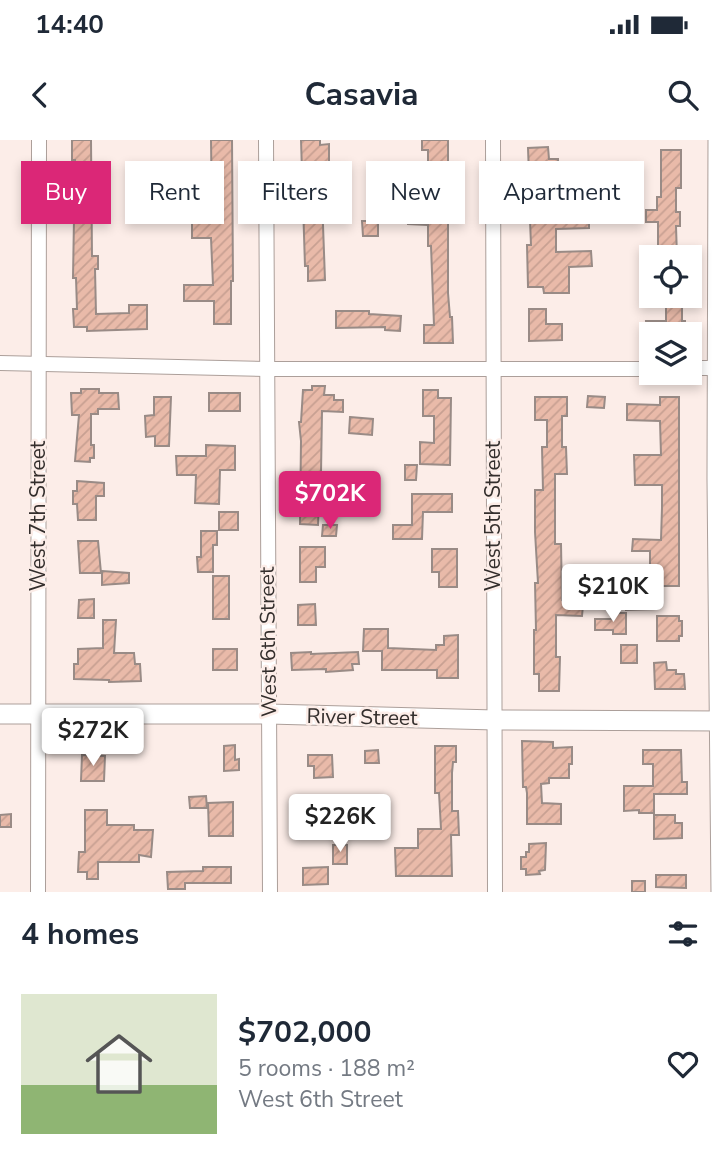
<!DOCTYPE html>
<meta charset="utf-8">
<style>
body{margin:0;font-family:"Nunito Sans",sans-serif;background:#f2f2f3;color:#1f2937;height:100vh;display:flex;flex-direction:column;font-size:26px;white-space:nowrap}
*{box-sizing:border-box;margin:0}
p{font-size:23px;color:#747a83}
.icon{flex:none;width:38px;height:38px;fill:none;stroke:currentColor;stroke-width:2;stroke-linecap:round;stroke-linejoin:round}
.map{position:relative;height:752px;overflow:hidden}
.side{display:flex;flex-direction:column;background:#fff;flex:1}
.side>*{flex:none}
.banner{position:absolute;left:21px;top:21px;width:682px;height:63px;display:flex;gap:14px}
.tools{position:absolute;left:639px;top:105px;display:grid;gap:14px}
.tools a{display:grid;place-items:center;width:63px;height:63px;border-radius:0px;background:#fff;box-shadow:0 4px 10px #0003;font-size:35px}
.price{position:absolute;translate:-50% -60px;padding:0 16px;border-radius:7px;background:#fff;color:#222;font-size:23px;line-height:46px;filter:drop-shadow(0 2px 4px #0008)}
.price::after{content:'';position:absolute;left:50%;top:42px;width:21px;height:16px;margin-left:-10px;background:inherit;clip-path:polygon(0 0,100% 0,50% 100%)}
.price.current{background:#db2777;color:#fff}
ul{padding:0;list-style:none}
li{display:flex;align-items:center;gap:21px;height:175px;padding:0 21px}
li span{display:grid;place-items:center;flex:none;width:196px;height:140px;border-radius:0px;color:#555}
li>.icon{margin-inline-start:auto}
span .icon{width:84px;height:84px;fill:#fffc;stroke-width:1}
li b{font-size:30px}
h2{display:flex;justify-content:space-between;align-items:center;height:84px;padding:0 21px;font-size:30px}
.pill{padding:0 24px;border-radius:0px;background:#fff;box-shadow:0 4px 10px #0003;font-size:24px;line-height:63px}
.pill.current{background:#db2777;color:#fff}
.status{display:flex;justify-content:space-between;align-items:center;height:49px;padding:0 35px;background:#fff;direction:ltr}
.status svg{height:19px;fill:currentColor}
header{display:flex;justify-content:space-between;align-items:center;height:91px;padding:0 21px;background:#fff;font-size:32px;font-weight:700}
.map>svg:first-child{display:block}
</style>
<div class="status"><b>14:40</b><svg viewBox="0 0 49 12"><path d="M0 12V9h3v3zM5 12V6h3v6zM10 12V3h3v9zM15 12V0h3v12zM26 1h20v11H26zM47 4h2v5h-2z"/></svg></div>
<header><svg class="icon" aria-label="back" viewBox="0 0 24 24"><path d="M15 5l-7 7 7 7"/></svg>Casavia<svg class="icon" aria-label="search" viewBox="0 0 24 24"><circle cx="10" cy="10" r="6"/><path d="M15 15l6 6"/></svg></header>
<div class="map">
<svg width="723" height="752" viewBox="0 0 723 752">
<defs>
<pattern id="building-hatch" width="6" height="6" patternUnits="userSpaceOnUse" patternTransform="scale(1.75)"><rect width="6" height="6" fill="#e9baa9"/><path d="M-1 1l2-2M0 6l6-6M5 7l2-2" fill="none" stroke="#c8a092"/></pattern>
</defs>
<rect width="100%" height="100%" fill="#fcede8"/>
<!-- building -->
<g fill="url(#building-hatch)" stroke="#998b86" stroke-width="2">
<path d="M72 0H91L92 116H98V129H95L96 174 129 173V165H147V189L87 191V187H74L73 169H77L76 138H73L75 20H72Z"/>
<path d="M211 0H232L233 141H231V184H214V161H184V145H213L211 98H192V77H212Z"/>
<path d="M301 0H320V5L329 4V57L322 58 325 140 308 141V126H305Z"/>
<path d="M422 0H448V153L450 177H452L453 203H424V185H434L431 106H428V85L408 84V71H422V45H428V10H422Z"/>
<path d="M548 7 549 19H558V34L529 35 528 8Z"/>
<path d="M661 10H681V48H676V72H680V86H676L677 117H658V82H646V70H657V57H661Z"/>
<path d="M565 37V49L549 50 548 38Z"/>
<path d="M529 55 556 56 555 73H589V88L556 89V112L591 111 592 126 569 127V153H544L543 147H528L527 105H531Z"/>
<path d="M362 81H378V96H363Z"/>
<path d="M666 163H682V181H685V194H647L646 181H666Z"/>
<path d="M529 169H546V184H562V200L529 201Z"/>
<path d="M336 171H369V174L401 176 400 191 385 190V187L336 188Z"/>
<path d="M312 246H325L324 255H334V260H343V272L322 271 321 333H317L316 358H319L318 385 300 384 301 301 299 282H301L303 250H312Z"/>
<path d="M81 249H99V253H118L119 269H98V274H91V305H94V318H90V322L75 321 79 275H72L71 253H81Z"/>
<path d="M423 250H438V258H451L450 325 420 324V302L434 303V276H423Z"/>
<rect x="209" y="253" width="31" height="18"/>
<path d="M588 256 605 257 604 268 587 267Z"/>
<path d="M154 257H171L169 306H155V296L146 297 145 276 154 275Z"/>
<path d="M535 257H567V276H562V307H566L567 334H555V404H561L562 460H571V465H583L582 476 556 475V517H560L559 551H539V534H534V490H536L535 443H538L535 392V350H543L542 307H547V280H535Z"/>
<path d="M660 257H679V446H654L655 469 626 470V446L650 445V411H632L633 399 661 400 662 368V345H635L634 315H661L660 281 627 280V264L660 265Z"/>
<path d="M350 277 373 279 372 295 349 293Z"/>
<path d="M206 305 235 306V330H220L219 364 195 363 196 335H177L176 316H206Z"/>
<path d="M405 325H417L416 340H405Z"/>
<path d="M77 341 104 343V356H96V380H78L77 364H73V351H77Z"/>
<path d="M412 354H452V372H423L422 399H393V385H412Z"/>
<rect x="219" y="372" width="19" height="18"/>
<path d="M323 385H337L336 396H322Z"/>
<path d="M201 391H217V405H213V432H198L197 417H201Z"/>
<path d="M78 401H98L101 433H80Z"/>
<path d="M300 407H325V427H316V442H300Z"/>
<path d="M432 409H457V447H439V432H432Z"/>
<path d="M102 431 129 433V443L102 445Z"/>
<rect x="213" y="436" width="16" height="43"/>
<path d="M94 459V478H78L79 460Z"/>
<path d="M315 464 316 485H298V465Z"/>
<path d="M613 473H626V494H613V490H595V479H613Z"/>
<path d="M657 476H679V481H682V496H679V501H657Z"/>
<path d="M103 480H116L114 513H134L135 524H140L141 541 109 542V540L74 539V524H78V509L103 508Z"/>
<path d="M364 489H388V508L436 510V505H444V496L458 495V538H437V530H382V511H363Z"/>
<rect x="621" y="505" width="16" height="18"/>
<rect x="213" y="509" width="24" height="21"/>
<path d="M311 512V514L358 512 359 524H352L353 530 326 532V529L292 530 291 513Z"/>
<path d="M666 522 667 530H676V534H684L685 549H655L654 523Z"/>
<path d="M522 601 553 602V608L572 607V624H569V638H549V643L541 644 542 663 561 664V684H527V653L526 647H523Z"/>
<path d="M235 605V620L239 619V630L224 631V606Z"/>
<path d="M435 606H456V622H453L452 633V671H458L459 695H451L452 736H396L395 708H418V689H441L439 653H435Z"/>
<path d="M378 610 379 623H365V611Z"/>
<path d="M643 610H681L682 642H687V654H654V673H639V670L624 671V646H653V624H643Z"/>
<path d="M82 615 105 616 104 641H81Z"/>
<path d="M308 615H332L333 637 314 638V626H308Z"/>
<path d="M206 656 207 668H190L189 657Z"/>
<path d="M233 662V696H209L208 663Z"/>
<path d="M326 667 327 687H309L308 668Z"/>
<path d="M85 670H107V685H134V690H153L151 717 139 715V722H98V739H87V732H78L79 712H85Z"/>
<path d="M11 674V687H0V675Z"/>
<path d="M654 675H675V683H682V698L654 699Z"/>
<path d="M546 703 545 730 539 731 540 734 526 735V729H521V717H526V712H529V704Z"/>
<rect x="333" y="705" width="14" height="19"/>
<path d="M203 727H231V743H185V749H168L167 732 203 731Z"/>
<path d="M328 727V744L303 745V728Z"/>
<path d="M656 735H686V748L656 747Z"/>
<rect x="632" y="741" width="13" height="11"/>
</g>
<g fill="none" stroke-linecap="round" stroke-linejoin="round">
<!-- street casing -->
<g stroke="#ac9f9a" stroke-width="16">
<g id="street">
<path d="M266 0 270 752"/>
<path d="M493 0 495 752"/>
<path d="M0 223 266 229H651"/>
<path d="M690 228H723"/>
<path d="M38 752 39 0"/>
</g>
</g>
<!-- secondary casing -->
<g stroke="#ac9f9a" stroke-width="21">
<g id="secondary">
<path d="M718 0 717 339 721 752"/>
<path d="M0 574H269L495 580 723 581"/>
</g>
</g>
<!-- street -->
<use href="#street" stroke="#fff" stroke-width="14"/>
<!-- secondary -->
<use href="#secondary" stroke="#fff" stroke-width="19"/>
</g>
<g text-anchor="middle" stroke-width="5" stroke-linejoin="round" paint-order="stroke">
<!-- street labels -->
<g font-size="21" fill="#332e2c" stroke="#fcede8">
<text transform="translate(38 376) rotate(-90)" y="7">West 7th Street</text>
<text transform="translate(493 376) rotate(-90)" y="7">West 5th Street</text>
<text transform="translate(268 502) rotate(-91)" y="7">West 6th Street</text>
<text transform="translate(362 577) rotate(1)" y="7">River Street</text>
</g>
</g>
</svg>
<div class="tools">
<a><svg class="icon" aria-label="locate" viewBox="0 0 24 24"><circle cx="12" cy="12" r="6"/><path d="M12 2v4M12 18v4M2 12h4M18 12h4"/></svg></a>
<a><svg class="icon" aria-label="layers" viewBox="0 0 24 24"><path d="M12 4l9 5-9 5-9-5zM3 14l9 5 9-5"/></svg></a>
</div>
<b class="price current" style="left:330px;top:391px">$702K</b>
<b class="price" style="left:613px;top:484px">$210K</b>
<b class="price" style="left:93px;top:628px">$272K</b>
<b class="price" style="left:340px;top:714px">$226K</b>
<div class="banner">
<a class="pill current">Buy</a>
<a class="pill">Rent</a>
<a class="pill">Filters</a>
<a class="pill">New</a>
<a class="pill">Apartment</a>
</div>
</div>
<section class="side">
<h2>4 homes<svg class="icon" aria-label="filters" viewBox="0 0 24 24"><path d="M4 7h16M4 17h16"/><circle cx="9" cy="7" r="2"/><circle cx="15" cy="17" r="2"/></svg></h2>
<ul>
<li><span style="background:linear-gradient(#dfe7d0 65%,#8fb573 0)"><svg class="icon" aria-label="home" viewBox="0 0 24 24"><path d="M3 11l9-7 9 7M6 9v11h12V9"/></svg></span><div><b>$702,000</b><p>5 rooms · 188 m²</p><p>West 6th Street</p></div><svg class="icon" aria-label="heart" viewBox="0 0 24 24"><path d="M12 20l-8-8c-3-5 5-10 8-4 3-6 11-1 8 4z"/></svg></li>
</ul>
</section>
